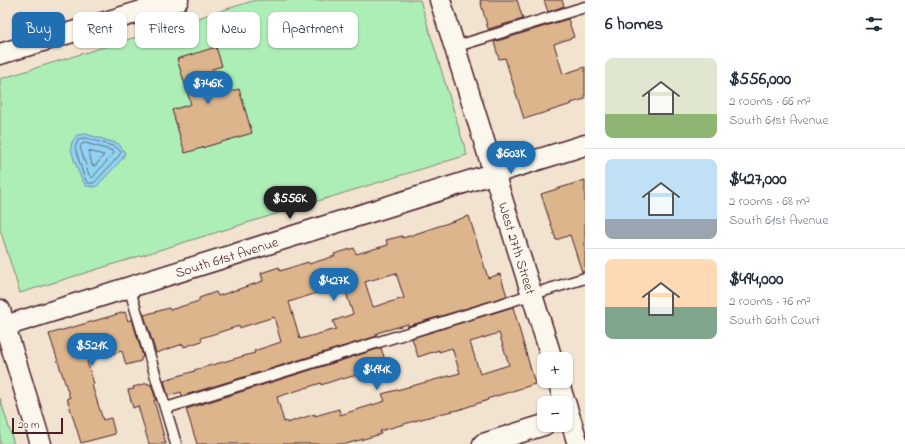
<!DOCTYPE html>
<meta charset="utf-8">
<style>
body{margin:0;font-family:"Indie Flower",sans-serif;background:#f2f2f3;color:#1f2937;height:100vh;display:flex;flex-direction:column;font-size:15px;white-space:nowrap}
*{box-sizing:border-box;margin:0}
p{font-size:13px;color:#747a83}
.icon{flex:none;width:22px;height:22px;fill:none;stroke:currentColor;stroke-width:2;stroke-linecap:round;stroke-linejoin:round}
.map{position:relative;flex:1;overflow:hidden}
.panel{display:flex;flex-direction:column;background:#fff;width:320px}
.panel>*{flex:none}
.banner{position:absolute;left:12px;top:12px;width:380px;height:36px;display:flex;gap:8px}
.buttons{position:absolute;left:537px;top:352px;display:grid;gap:8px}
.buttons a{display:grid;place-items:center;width:36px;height:36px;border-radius:8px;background:#fff;box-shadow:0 1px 3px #0004;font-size:20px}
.scale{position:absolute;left:12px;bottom:10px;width:51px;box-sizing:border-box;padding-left:4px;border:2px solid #4a1f2b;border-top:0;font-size:11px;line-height:14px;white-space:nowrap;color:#4a1f2b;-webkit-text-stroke:3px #fbf7ec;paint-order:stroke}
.price{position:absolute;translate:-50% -34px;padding:0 9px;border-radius:14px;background:#1f6fb2;color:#fff;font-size:13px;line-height:26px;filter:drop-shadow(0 1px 2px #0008)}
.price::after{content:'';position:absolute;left:50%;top:24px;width:12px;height:9px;margin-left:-6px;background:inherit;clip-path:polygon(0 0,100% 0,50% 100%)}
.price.current{background:#222;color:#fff}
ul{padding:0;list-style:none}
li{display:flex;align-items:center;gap:12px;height:100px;padding:0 20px}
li+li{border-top:1px solid #e0e1e3}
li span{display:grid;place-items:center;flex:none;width:112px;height:80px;border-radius:8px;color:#555}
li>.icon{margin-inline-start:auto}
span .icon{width:48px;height:48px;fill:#fffc;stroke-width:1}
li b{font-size:17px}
h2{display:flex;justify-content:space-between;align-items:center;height:48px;padding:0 20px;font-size:17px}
.tag{padding:0 14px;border-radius:8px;background:#fff;box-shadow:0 1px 3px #0004;font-size:14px;line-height:36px}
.tag.current{background:#1f6fb2;color:#fff}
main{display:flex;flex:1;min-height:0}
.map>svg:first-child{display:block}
</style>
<main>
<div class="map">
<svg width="585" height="444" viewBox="0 0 585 444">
<rect width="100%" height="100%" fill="#f2e3d0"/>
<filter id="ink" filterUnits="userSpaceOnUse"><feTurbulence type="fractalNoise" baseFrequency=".025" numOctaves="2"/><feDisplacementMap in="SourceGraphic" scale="8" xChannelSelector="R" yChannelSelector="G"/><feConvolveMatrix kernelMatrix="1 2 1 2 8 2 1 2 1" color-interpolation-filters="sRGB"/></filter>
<g filter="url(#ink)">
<!-- green -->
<g fill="#adeeb7" stroke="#7c8671">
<path d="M256 0H420L467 155 20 293 0 229V79Z"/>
<path d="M0 398 14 444H0Z"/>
</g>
<!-- water -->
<path fill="#90d3f2" stroke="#748ba2" d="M86 134 119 144 125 153 123 158 96 187 86 186C81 180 71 154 71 147 71 142 74 139 77 135Z"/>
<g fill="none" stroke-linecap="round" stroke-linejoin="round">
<!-- shore -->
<g stroke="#66677b" stroke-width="1">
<path d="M86 138 116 147 121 152 119 156 94 183H88L84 177 75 147 79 139Z"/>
<path d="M86 143 113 151 114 153 92 178 89 175 80 147 82 144Z"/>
<path d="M89 151 104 155 95 166 92 165 89 153Z"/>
</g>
</g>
<!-- building -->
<g fill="#dcb58d" stroke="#4a1f2b" fill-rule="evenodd">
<path d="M480 0H517L523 19 488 29Z"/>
<path d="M544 0H562L564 6 548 12Z"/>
<path d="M568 19 574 37 554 44 563 74 585 67V99L571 103 572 104 524 119 505 58 499 59 494 42Z"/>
<path d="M216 47 222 66 212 69 220 95 239 89 252 133 185 153 172 110 191 104 177 59Z"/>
<path d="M585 180V272H582L570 235 556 240 541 194Z"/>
<path d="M469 216 488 278 500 274 507 296 408 326V324L380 332 376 334 377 336 182 396 181 392 168 396 164 380 195 371 194 370 255 353 254 351 281 342 274 317 239 328V326L201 338 202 341 184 347 183 344 156 353 144 315 169 308 170 310 199 301V298L216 292 218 296 263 281 261 273 279 267 280 271 308 262 309 264 335 256 334 254 354 248 356 254 388 245 386 240 402 236 403 238ZM396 273 404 298 373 307 365 282ZM344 286 353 314 333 321 336 329 300 339 289 302 320 292 321 293Z"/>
<path d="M513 307 535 384 487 399 488 400 458 410 439 414 380 431 381 434 346 444H197L186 409 381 348 387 366 343 379 342 378 321 385V383L277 397 284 422 286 421 287 423 315 414V416L339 409 340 415 385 401 382 394 460 373 452 348 439 352V350L418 357 412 338ZM499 333 509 365 480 374 470 342Z"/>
<path d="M125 312 128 321 132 319 143 357 141 358V361L126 365 122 351 87 361 94 384 92 385 103 420 111 418 115 434 81 443 67 398H70L49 334Z"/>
<path d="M148 383 149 385 151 384 156 400H154L166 444H149L138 406 133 408 128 390 134 389 133 387Z"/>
</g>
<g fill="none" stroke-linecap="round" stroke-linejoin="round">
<!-- service casing -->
<g stroke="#4a1f2b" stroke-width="13">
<g id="service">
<path d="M454 47 585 7"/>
<path d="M129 287 176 444"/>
<path d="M166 408 585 278"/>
</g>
</g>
<!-- minor casing -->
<g stroke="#4a1f2b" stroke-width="23">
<g id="minor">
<path id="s1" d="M440 0 552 359"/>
<path d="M0 54 178 0"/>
<path d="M0 310 41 444"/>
<path id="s2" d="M5 326 585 145"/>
<path d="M558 381 565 403"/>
<path d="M566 405 578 444"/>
<path d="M483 444 544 425"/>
</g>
</g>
<!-- service -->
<use href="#service" stroke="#fbf7ec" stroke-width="10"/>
<!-- minor -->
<use href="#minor" stroke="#fbf7ec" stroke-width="20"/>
</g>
</g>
<g text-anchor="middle" stroke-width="3" stroke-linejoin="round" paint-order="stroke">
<!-- street labels -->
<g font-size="14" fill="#4a1f2b" stroke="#fbf7ec">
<text dy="5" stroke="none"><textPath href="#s1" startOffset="260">West 27th Street</textPath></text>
<text dy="5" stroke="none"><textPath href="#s2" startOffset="232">South 61st Avenue</textPath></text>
</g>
</g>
</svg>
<div class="buttons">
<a>+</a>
<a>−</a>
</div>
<div class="scale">20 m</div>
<b class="price" style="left:208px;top:105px">$746K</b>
<b class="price" style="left:511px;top:175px">$603K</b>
<b class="price current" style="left:290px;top:220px">$556K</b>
<b class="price" style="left:334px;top:302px">$427K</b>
<b class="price" style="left:92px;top:367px">$521K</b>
<b class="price" style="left:377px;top:391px">$494K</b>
<div class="banner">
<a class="tag current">Buy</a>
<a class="tag">Rent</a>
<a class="tag">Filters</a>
<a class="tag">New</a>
<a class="tag">Apartment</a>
</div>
</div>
<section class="panel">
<h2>6 homes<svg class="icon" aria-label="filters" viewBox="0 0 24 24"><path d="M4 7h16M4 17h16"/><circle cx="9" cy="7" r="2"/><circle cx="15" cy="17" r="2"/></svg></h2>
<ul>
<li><span style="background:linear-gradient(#dfe7d0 70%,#8fb573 0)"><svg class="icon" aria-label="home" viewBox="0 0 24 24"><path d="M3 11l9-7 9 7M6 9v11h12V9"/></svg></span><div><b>$556,000</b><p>2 rooms · 66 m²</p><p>South 61st Avenue</p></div></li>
<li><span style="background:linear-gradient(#bfe0f5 75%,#9aa5b1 0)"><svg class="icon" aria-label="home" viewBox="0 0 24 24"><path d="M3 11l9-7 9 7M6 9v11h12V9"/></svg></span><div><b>$427,000</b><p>2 rooms · 68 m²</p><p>South 61st Avenue</p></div></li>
<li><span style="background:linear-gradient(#ffd9b3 60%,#7fa58c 0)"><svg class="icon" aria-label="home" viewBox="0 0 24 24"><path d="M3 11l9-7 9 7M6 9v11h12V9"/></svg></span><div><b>$494,000</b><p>2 rooms · 76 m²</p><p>South 60th Court</p></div></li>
</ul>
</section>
</main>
